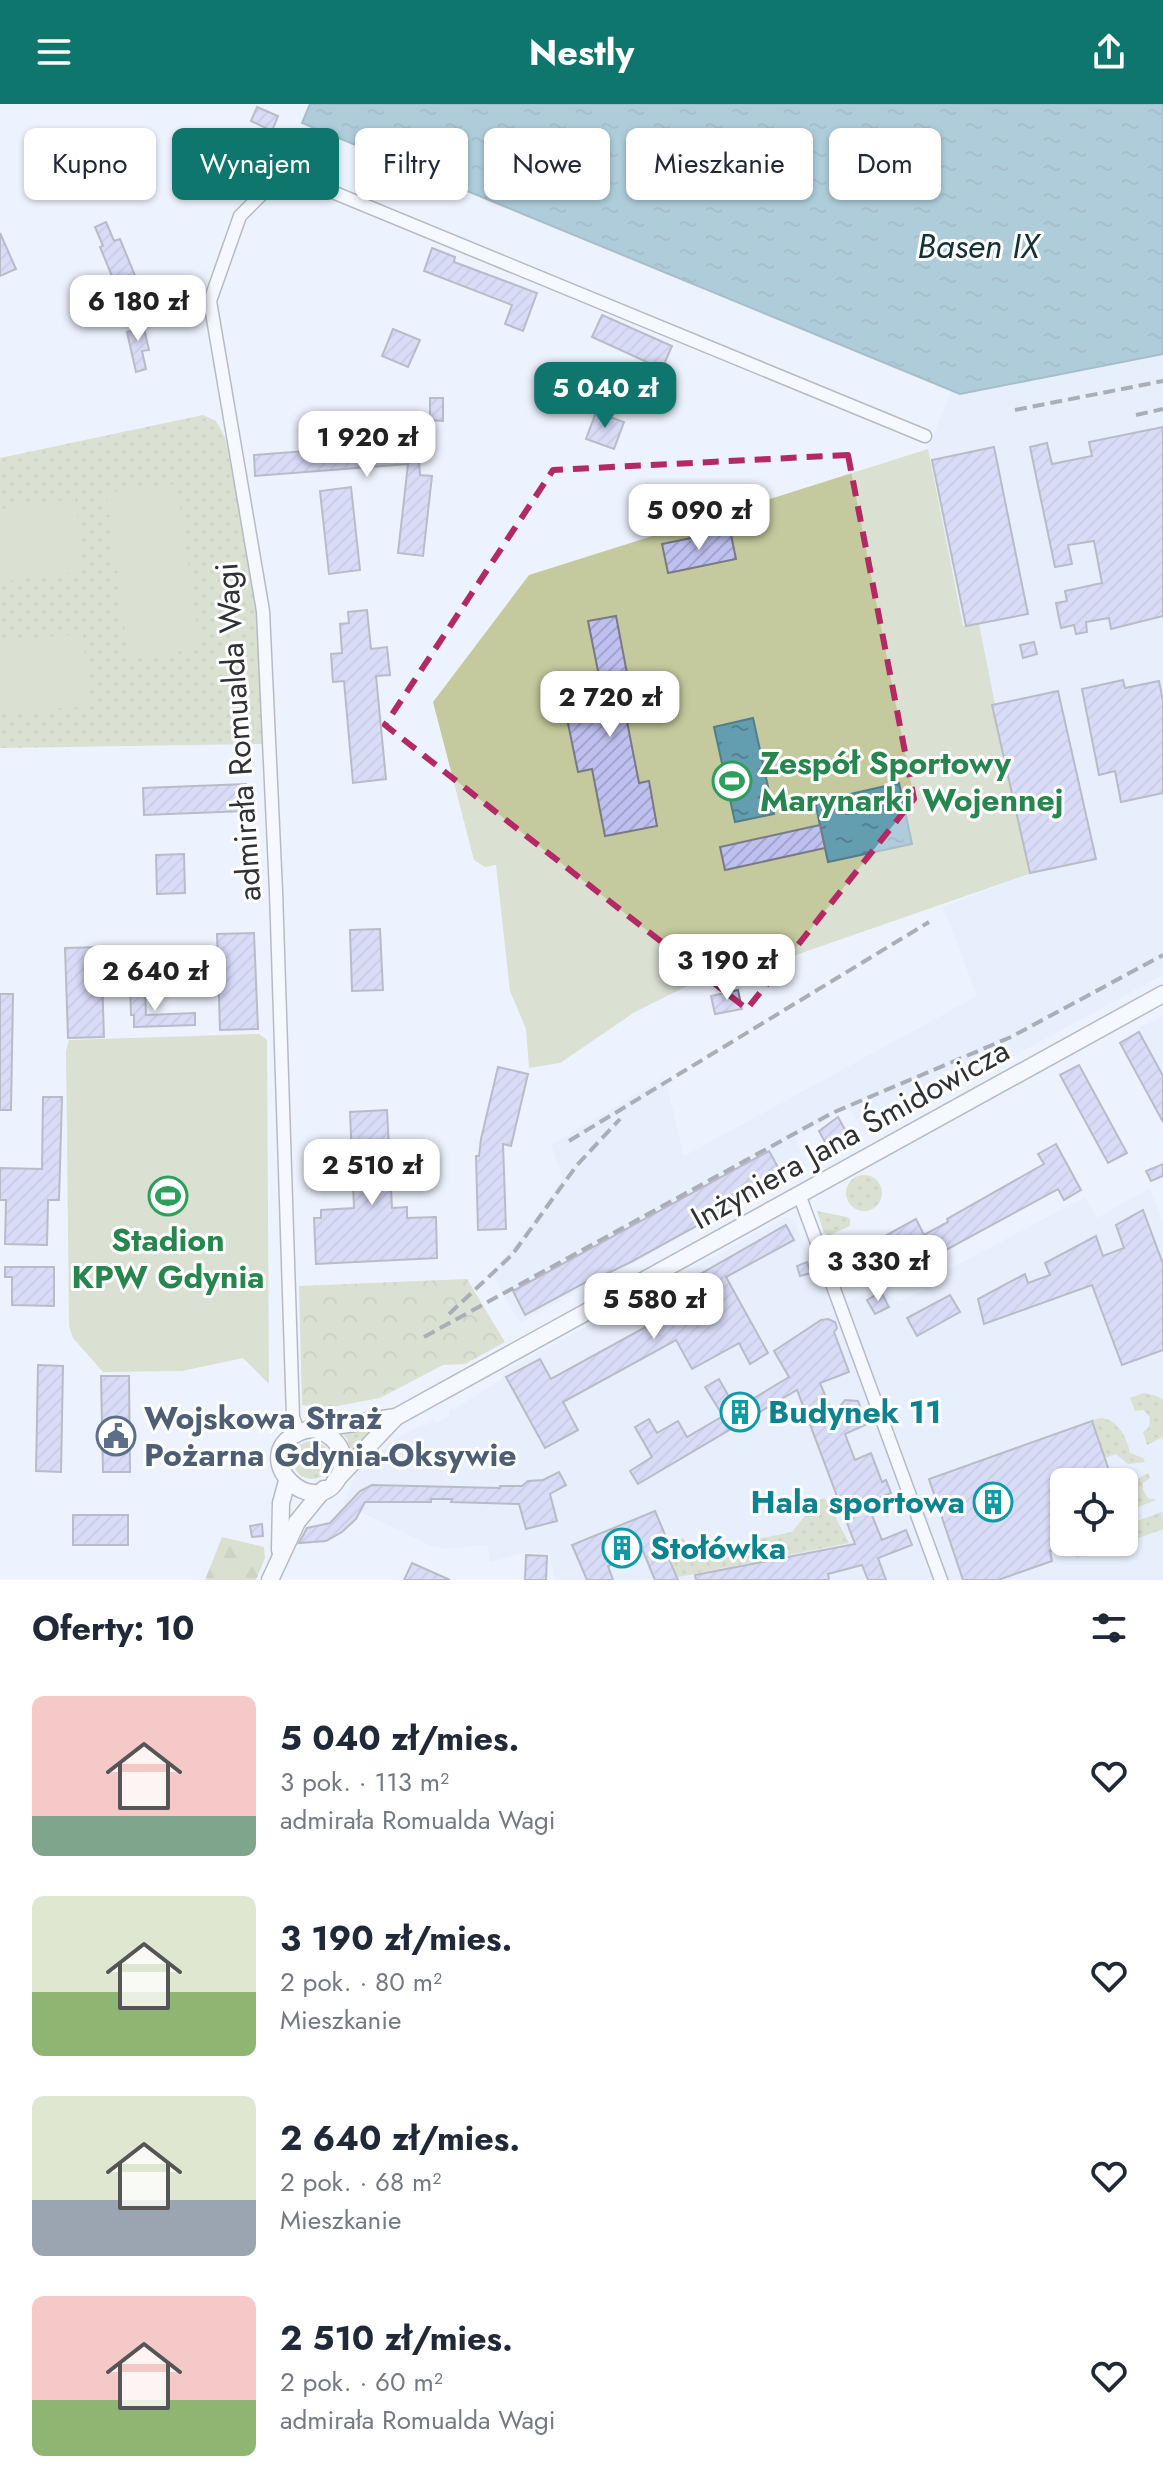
<!DOCTYPE html>
<html lang="pl">
<meta charset="utf-8">
<style>
body{margin:0;font-family:Jost,sans-serif;background:#f2f2f3;color:#1f2937;height:100vh;display:flex;flex-direction:column;font-size:30px;white-space:nowrap}
*{box-sizing:border-box;margin:0}
p{font-size:26px;color:#747a83}
.icon{flex:none;width:44px;height:44px;fill:none;stroke:currentColor;stroke-width:2;stroke-linecap:round;stroke-linejoin:round}
.map{position:relative;height:1476px;overflow:hidden}
.side{display:flex;flex-direction:column;background:#fff;flex:1}
.side>*{flex:none}
.top-card{position:absolute;left:24px;top:24px;width:1116px;height:72px;display:flex;gap:16px}
.fabs{position:absolute;left:1050px;top:1364px;display:grid;gap:16px}
.fabs a{display:grid;place-items:center;width:88px;height:88px;border-radius:12px;background:#fff;box-shadow:0 2px 6px #0004;font-size:40px}
.price{position:absolute;translate:-50% -68px;padding:0 18px;border-radius:16px;background:#fff;color:#222;font-size:26px;line-height:52px;filter:drop-shadow(0 2px 4px #0008)}
.price::after{content:'';position:absolute;left:50%;top:48px;width:24px;height:18px;margin-left:-12px;background:inherit;clip-path:polygon(0 0,100% 0,50% 100%)}
.price.current{background:#0f766e;color:#fff}
ul{padding:0;list-style:none}
li{display:flex;align-items:center;gap:24px;height:200px;padding:0 32px}
li span{display:grid;place-items:center;flex:none;width:224px;height:160px;border-radius:12px;color:#555}
li>.icon{margin-inline-start:auto}
span .icon{width:96px;height:96px;fill:#fffc;stroke-width:1}
li b{font-size:34px}
h2{display:flex;justify-content:space-between;align-items:center;height:96px;padding:0 32px;font-size:34px}
.chip{padding:0 28px;border-radius:12px;background:#fff;box-shadow:0 2px 6px #0004;font-size:28px;line-height:72px}
.chip.current{background:#0f766e;color:#fff}
header{display:flex;justify-content:space-between;align-items:center;height:104px;padding:0 32px;background:#0f766e;color:#fff;font-size:36px;font-weight:700}
.map>svg:first-child{display:block}
</style>
<header><svg class="icon" aria-label="menu" viewBox="0 0 24 24"><path d="M4 6h16M4 12h16M4 18h16"/></svg>Nestly<svg class="icon" aria-label="share" viewBox="0 0 24 24"><path d="M12 15V3M7 8l5-5 5 5M5 13v7h14v-7"/></svg></header>
<div class="map">
<svg width="1163" height="1476" viewBox="0 0 1163 1476">
<defs>
<pattern id="grass-dots" width="8" height="8" patternUnits="userSpaceOnUse" patternTransform="scale(2)"><rect width="8" height="8" fill="#c4ca9d"/><path d="M2 2h.1M6 6h.1" fill="none" stroke="#a9ae88" stroke-width="1.8" stroke-linecap="round"/></pattern>
<pattern id="forest-firs" width="22" height="20" patternUnits="userSpaceOnUse" patternTransform="scale(2)"><rect width="22" height="20" fill="#c3c998"/><path d="M5 1l3.5 6h-7zM16 11l3.5 6h-7z" fill="#a8ad84"/></pattern>
<pattern id="park-crowns" width="20" height="18" patternUnits="userSpaceOnUse" patternTransform="scale(2)"><rect width="20" height="18" fill="#c4ca9d"/><path d="M2 6a3 3 0 1 1 6 0M12 15a3 3 0 1 1 6 0" fill="none" stroke="#a9ae88"/></pattern>
<pattern id="water-ripples" width="26" height="14" patternUnits="userSpaceOnUse" patternTransform="scale(2)"><rect width="26" height="14" fill="#639db0"/><path d="M2 4q2-2 4 0t4 0M15 11q2-2 4 0t4 0" fill="none" stroke="#528190"/></pattern>
<pattern id="building-hatch" width="6" height="6" patternUnits="userSpaceOnUse" patternTransform="scale(2)"><rect width="6" height="6" fill="#bec0ef"/><path d="M-1 1l2-2M0 6l6-6M5 7l2-2" fill="none" stroke="#a4a5ce"/></pattern>
</defs>
<rect width="100%" height="100%" fill="#edf3fe"/>
<!-- built -->
<g fill="#e0e9fb" fill-rule="evenodd">
<path d="M1163 250V871L988 966 986 962 863 1029 850 1005 835 1011 794 1033 808 1061 520 1219 491 1168 528 1126 563 1074 551 1041 665 973 684 1052 977 892 943 803 1028 770 978 520 963 523 928 345 951 287 960 290Z"/>
<path d="M1163 912V970L1138 925Z"/>
<path d="M1148 1085 1152 1088 1163 1121V1476H555L549 1449H523L490 1458 487 1441 446 1445 431 1442 343 1399 356 1370 391 1338 394 1339V1336L423 1320 425 1322 433 1315 437 1319 449 1312V1306L455 1304 501 1276 503 1268 786 1113 794 1116 810 1156 835 1202 875 1187H882L899 1198 924 1186 925 1178 1085 1093 1097 1114ZM1064 1378H1124V1438H1064Z"/>
</g>
<!-- grass -->
<g fill="url(#grass-dots)">
<path d="M203 311 216 317 225 333 246 439 259 528 262 640 0 644V354Z"/>
<circle cx="864" cy="1089" r="18"/>
<path d="M817 1107 847 1113 850 1115V1122L828 1132 824 1129Z"/>
<path d="M1144 1289 1157 1292 1163 1296V1333L1147 1341 1143 1328 1149 1323 1150 1313 1143 1306 1135 1307 1130 1294Z"/>
<path d="M1102 1314C1119 1317 1127 1334 1130 1349L1143 1354 1145 1358 1128 1360 1116 1350 1104 1354 1091 1316Z"/>
<path d="M382 1317 352 1350 347 1335 340 1327Z"/>
<circle cx="312" cy="1356" r="19"/>
<path d="M1148 1369 1150 1374 1143 1379V1386L1148 1394 1156 1396 1133 1405 1137 1417 1162 1408 1163 1425 1136 1435 1124 1394 1131 1392 1134 1377Z"/>
<path d="M825 1394 849 1439 678 1473 670 1455 675 1452 673 1437 683 1434 691 1449 792 1428 817 1397Z"/>
<path d="M1079 1438H1104L1106 1444 1076 1454 1072 1441Z"/>
</g>
<!-- forest -->
<path fill="url(#forest-firs)" d="M222 1433 264 1443 265 1454 256 1476H205Z"/>
<!-- park -->
<path fill="url(#park-crowns)" d="M467 1175 505 1238 465 1260 443 1261 380 1294 321 1305 302 1301 299 1182Z"/>
<!-- pitch -->
<g fill="#c4ca9d">
<path d="M928 345 963 522 979 520 1029 770 715 879 707 872 635 908 560 959 529 964 526 925 510 887 496 761 485 763 474 756 433 598 529 471Z"/>
<path d="M177 380 200 545 129 554 106 389Z"/>
<path d="M75 395 84 467 0 478V405Z"/>
<path d="M83 530 89 602 0 609V537Z"/>
<path d="M259 930 267 936 269 1280 243 1254 182 1267 103 1268 73 1234 69 1222 66 947 69 936Z"/>
</g>
<!-- water -->
<g fill="url(#water-ripples)" stroke="#537d8b" stroke-width="2">
<path d="M310 0H1163V250L960 290 302 19Z"/>
<path d="M753 614 774 710 735 718 714 623Z"/>
<path d="M899 679 912 740 828 758 815 698Z"/>
</g>
<!-- building -->
<g fill="url(#building-hatch)" stroke="#797a84" stroke-width="2">
<path d="M257 3 278 12 272 27 251 17Z"/>
<path d="M252 44V70L221 71V45Z"/>
<path d="M106 118 114 137 120 135 136 174 116 182 100 143 103 142 95 123Z"/>
<path d="M0 129 16 165 0 172Z"/>
<path d="M432 144 455 153 454 158 537 189 523 227 505 220 512 201 424 167Z"/>
<path d="M602 211 672 242 662 265 592 233Z"/>
<path d="M141 213 149 246 142 247 146 265 136 268 127 228 132 227 129 216Z"/>
<path d="M393 225 420 236 408 263 382 252Z"/>
<path d="M430 294H443V317L430 316Z"/>
<path d="M596 308 624 318 614 345 586 335Z"/>
<path d="M1163 323V512L1111 525 1109 514 1086 518 1087 528 1076 530 1074 521 1061 524 1056 499 1067 497 1065 487 1102 479 1094 437 1068 441 1072 460 1055 463 1030 343 1047 339 1052 360 1092 352 1089 338Z"/>
<path d="M412 331 417 332 420 371 432 372 423 452 398 449 408 360 255 372 254 351 411 339Z"/>
<path d="M994 343 1028 510 966 522 932 356Z"/>
<path d="M351 383 360 466 329 470 320 387Z"/>
<path d="M730 426 736 455 668 469 662 440Z"/>
<path d="M367 506 371 545 387 543 390 571 376 572 386 675 353 679 344 577 333 578 331 550 342 549 340 520 349 519 348 508Z"/>
<path d="M616 512 632 595 623 597 639 679 649 677 657 722 605 732 592 665 578 668 564 600 603 592 588 517Z"/>
<path d="M1034 538 1037 550 1023 554 1020 541Z"/>
<path d="M1123 576 1125 584 1159 577 1163 597V689L1121 698 1115 667 1099 671 1082 585Z"/>
<path d="M1058 587 1096 755 1030 769 992 601Z"/>
<path d="M246 680V707L144 711 143 684Z"/>
<path d="M820 721 825 744 725 766 720 743Z"/>
<path d="M184 750 185 789 157 790 156 751Z"/>
<path d="M380 825 383 886 352 887 350 826Z"/>
<path d="M254 829 258 925 220 926 217 830Z"/>
<path d="M101 843 104 933 68 934 65 844Z"/>
<path d="M194 857V872L144 873V858Z"/>
<path d="M130 882H145L146 911 195 909V921L134 923V911H131Z"/>
<path d="M738 886 742 905 715 910 711 892Z"/>
<path d="M0 890H13L11 1006H0Z"/>
<path d="M1139 928 1163 972V1018L1120 939Z"/>
<path d="M1079 961 1127 1049 1108 1059 1060 971Z"/>
<path d="M498 963 528 970 511 1042 503 1040 506 1125 478 1126 476 1052H479L481 1035Z"/>
<path d="M43 993H62L59 1096H48L47 1141 5 1140 6 1096H0V1064L42 1065Z"/>
<path d="M387 1006 392 1104 407 1103V1114L436 1113 437 1154 316 1160 314 1114H321V1106L354 1104 350 1008Z"/>
<path d="M838 1013 853 1040 832 1051 819 1027Z"/>
<path d="M1056 1040 1081 1086 1064 1096 1058 1085 946 1146 940 1136 865 1177 862 1171 856 1175 845 1154 916 1115 924 1131 948 1118 947 1115 1044 1060 1038 1050Z"/>
<path d="M769 1047 784 1074 631 1158 598 1174 597 1172 525 1211 513 1187Z"/>
<path d="M1163 1060V1072L1151 1077 1146 1067Z"/>
<path d="M1143 1106 1163 1160V1246L1122 1261 1092 1181 984 1220 978 1195 1025 1170 1028 1179 1050 1171 1045 1159 1096 1132 1103 1152 1124 1144 1116 1121Z"/>
<path d="M786 1121 794 1136 726 1173 768 1249 750 1260 739 1239 692 1265 676 1236 563 1298 578 1326 545 1344 506 1273 540 1255 551 1275 664 1213 653 1193 687 1175 688 1177Z"/>
<path d="M807 1158 811 1169 800 1172 797 1162Z"/>
<path d="M5 1163H54V1202L12 1201V1173H5Z"/>
<path d="M881 1188 889 1203 875 1210 867 1196Z"/>
<path d="M950 1191 960 1208 917 1232 907 1214Z"/>
<path d="M828 1215 835 1218 837 1224 834 1228 849 1268 820 1279 833 1311 845 1296 858 1297 867 1320 845 1330 855 1356 871 1349 882 1378 886 1376 891 1389 867 1399 882 1436 906 1426 912 1441 878 1454 886 1476H868L862 1461 828 1470 829 1476H696L695 1471 855 1440 797 1286 638 1380 630 1367 652 1353 635 1323 649 1315 657 1329 678 1317 687 1333 723 1312 705 1283 719 1275 736 1305 789 1273 774 1247 821 1216Z"/>
<path d="M38 1261 63 1262 61 1368 36 1367Z"/>
<path d="M101 1272H129L130 1368H103Z"/>
<path d="M1092 1317 1113 1378H1064V1442L1050 1447 1052 1457 998 1476H963L929 1375Z"/>
<path d="M559 1368 566 1381 550 1390 557 1417 526 1425 519 1400 451 1398 452 1395H431V1398H365L356 1415 342 1428 326 1437 299 1439 307 1424 330 1419 360 1387 372 1381 500 1384V1382H522L528 1377 543 1376Z"/>
<path d="M655 1407 674 1452 669 1455 678 1476H655L643 1447 608 1462 613 1476H587L572 1441Z"/>
<rect x="73" y="1411" width="55" height="30"/>
<path d="M262 1420 263 1432 252 1433 250 1422Z"/>
<path d="M526 1451 547 1452 546 1476H525Z"/>
<path d="M412 1459 450 1476H404Z"/>
</g>
<g fill="none" stroke-linecap="round" stroke-linejoin="round">
<!-- street casing -->
<g stroke="#737781" stroke-width="15">
<g id="street">
<path d="M799 1090 941 1476"/>
<path d="M298 1328 293 1313 276 787 263 507 210 197 240 112 284 68 925 332"/>
</g>
</g>
<!-- secondary casing -->
<g stroke="#737781" stroke-width="19">
<g id="secondary">
<path d="M314 1325C333 1330 348 1346 341 1367 320 1427 237 1348 306 1326L396 1313"/>
<path d="M335 1377 396 1313 1163 890"/>
<path d="M280 1446 281 1399 287 1377"/>
<path d="M270 1476 297 1418 324 1385"/>
</g>
</g>
<!-- street -->
<use href="#street" stroke="#fff" stroke-width="12"/>
<!-- secondary -->
<use href="#secondary" stroke="#fff" stroke-width="16"/>
<!-- rail -->
<g stroke="#595b61" stroke-width="4" stroke-dasharray="12 6" stroke-linecap="butt">
<path d="M1015 306 1163 277"/>
<path d="M1136 311 1163 305"/>
<path d="M569 1037 929 818"/>
<path d="M449 1210 512 1151 577 1061 620 1015"/>
<path d="M424 1233 832 1009 1011 933 1163 851"/>
</g>
</g>
<!-- marked area -->
<path d="M0 0H1163V1476H0ZM848 351 914 695 747 905 385 621 553 366Z" fill="#edf3fe" fill-opacity=".55" fill-rule="evenodd"/>
<path fill="none" stroke="#b32966" stroke-width="6" stroke-dasharray="16 10" stroke-linejoin="round" d="M848 351 914 695 747 905 385 621 553 366Z"/>
<!-- icons -->
<defs>
<g id="stadium-ring" transform="scale(2)"><circle r="9.5" fill="#fff" stroke="#2e9e5b" stroke-width="1.5"/><path d="M0-5a6.5 5 0 1 0 0 10a6.5 5 0 1 0 0-10ZM-3.5-1.8h7v3.6h-7Z" fill="#2e9e5b"/></g>
<g id="building-ring" transform="scale(2)"><circle r="9.5" fill="#fff" stroke="#0f9aa8" stroke-width="1.5"/><path d="M-4-6H4V6H1V3H-1V6H-4ZM-2.5-4.3h1.7v1.8h-1.7ZM.8-4.3h1.7v1.8H.8ZM-2.5-1h1.7V.8h-1.7ZM.8-1h1.7V.8H.8Z" fill="#0f9aa8"/></g>
<g id="civic-ring" transform="scale(2)"><circle r="9.5" fill="#fff" stroke="#5c6f8a" stroke-width="1.5"/><path d="M-.6-6.5H3V-4.5H.6V-3L4-1V1h2V6H-6V1h2V-1L-.6-3ZM-1.2 2.5V6h2.4V2.5Z" fill="#5c6f8a"/></g>
</defs>
<g fill-rule="evenodd">
<use href="#stadium-ring" x="732" y="677"/>
<use href="#stadium-ring" x="168" y="1092"/>
<use href="#building-ring" x="740" y="1308"/>
<use href="#civic-ring" x="116" y="1332"/>
<use href="#building-ring" x="993" y="1398"/>
<use href="#building-ring" x="622" y="1444"/>
</g>
<g text-anchor="middle" stroke-width="6" stroke-linejoin="round" paint-order="stroke">
<!-- street labels -->
<g font-size="32" fill="#2f3135" stroke="#fff">
<text transform="translate(238 628) rotate(-94)" y="11">admirała Romualda Wagi</text>
<text transform="translate(850 1030) rotate(-29)" y="11">Inżyniera Jana Śmidowicza</text>
</g>
<!-- leisure labels -->
<g font-size="32" font-weight="bold" fill="#27864d" stroke="#fff" text-anchor="start">
<text x="760" y="670">Zespół Sportowy<tspan x="760" dy="37">Marynarki Wojennej</tspan></text>
<text x="168" y="1147" text-anchor="middle">Stadion<tspan x="168" dy="37">KPW Gdynia</tspan></text>
</g>
<!-- culture labels -->
<g font-size="32" font-weight="bold" fill="#0d838f" stroke="#fff" text-anchor="start">
<text x="768" y="1319">Budynek 11</text>
<text x="965" y="1409" text-anchor="end">Hala sportowa</text>
<text x="650" y="1455">Stołówka</text>
</g>
<!-- service labels -->
<g font-size="32" font-weight="bold" fill="#4e5e75" stroke="#fff" text-anchor="start">
<text x="144" y="1325">Wojskowa Straż<tspan x="144" dy="37">Pożarna Gdynia-Oksywie</tspan></text>
</g>
<!-- water labels -->
<g font-size="34" font-style="italic" fill="#13313a" stroke="#fff">
<text x="978" y="154">Basen IX</text>
</g>
</g>
</svg>
<div class="fabs">
<a><svg class="icon" aria-label="locate" viewBox="0 0 24 24"><circle cx="12" cy="12" r="6"/><path d="M12 2v4M12 18v4M2 12h4M18 12h4"/></svg></a>
</div>
<b class="price" style="left:138px;top:239px">6 180 zł</b>
<b class="price current" style="left:605px;top:326px">5 040 zł</b>
<b class="price" style="left:367px;top:375px">1 920 zł</b>
<b class="price" style="left:699px;top:448px">5 090 zł</b>
<b class="price" style="left:610px;top:635px">2 720 zł</b>
<b class="price" style="left:727px;top:898px">3 190 zł</b>
<b class="price" style="left:155px;top:909px">2 640 zł</b>
<b class="price" style="left:372px;top:1103px">2 510 zł</b>
<b class="price" style="left:878px;top:1199px">3 330 zł</b>
<b class="price" style="left:654px;top:1237px">5 580 zł</b>
<div class="top-card">
<a class="chip">Kupno</a>
<a class="chip current">Wynajem</a>
<a class="chip">Filtry</a>
<a class="chip">Nowe</a>
<a class="chip">Mieszkanie</a>
<a class="chip">Dom</a>
</div>
</div>
<section class="side">
<h2>Oferty: 10<svg class="icon" aria-label="filters" viewBox="0 0 24 24"><path d="M4 7h16M4 17h16"/><circle cx="9" cy="7" r="2"/><circle cx="15" cy="17" r="2"/></svg></h2>
<ul>
<li><span style="background:linear-gradient(#f6c9c9 75%,#7fa58c 0)"><svg class="icon" aria-label="home" viewBox="0 0 24 24"><path d="M3 11l9-7 9 7M6 9v11h12V9"/></svg></span><div><b>5 040 zł/mies.</b><p>3 pok. · 113 m²</p><p>admirała Romualda Wagi</p></div><svg class="icon" aria-label="heart" viewBox="0 0 24 24"><path d="M12 20l-8-8c-3-5 5-10 8-4 3-6 11-1 8 4z"/></svg></li>
<li><span style="background:linear-gradient(#dfe7d0 60%,#8fb573 0)"><svg class="icon" aria-label="home" viewBox="0 0 24 24"><path d="M3 11l9-7 9 7M6 9v11h12V9"/></svg></span><div><b>3 190 zł/mies.</b><p>2 pok. · 80 m²</p><p>Mieszkanie</p></div><svg class="icon" aria-label="heart" viewBox="0 0 24 24"><path d="M12 20l-8-8c-3-5 5-10 8-4 3-6 11-1 8 4z"/></svg></li>
<li><span style="background:linear-gradient(#dfe7d0 65%,#9aa5b1 0)"><svg class="icon" aria-label="home" viewBox="0 0 24 24"><path d="M3 11l9-7 9 7M6 9v11h12V9"/></svg></span><div><b>2 640 zł/mies.</b><p>2 pok. · 68 m²</p><p>Mieszkanie</p></div><svg class="icon" aria-label="heart" viewBox="0 0 24 24"><path d="M12 20l-8-8c-3-5 5-10 8-4 3-6 11-1 8 4z"/></svg></li>
<li><span style="background:linear-gradient(#f6c9c9 65%,#8fb573 0)"><svg class="icon" aria-label="home" viewBox="0 0 24 24"><path d="M3 11l9-7 9 7M6 9v11h12V9"/></svg></span><div><b>2 510 zł/mies.</b><p>2 pok. · 60 m²</p><p>admirała Romualda Wagi</p></div><svg class="icon" aria-label="heart" viewBox="0 0 24 24"><path d="M12 20l-8-8c-3-5 5-10 8-4 3-6 11-1 8 4z"/></svg></li>
</ul>
</section>
